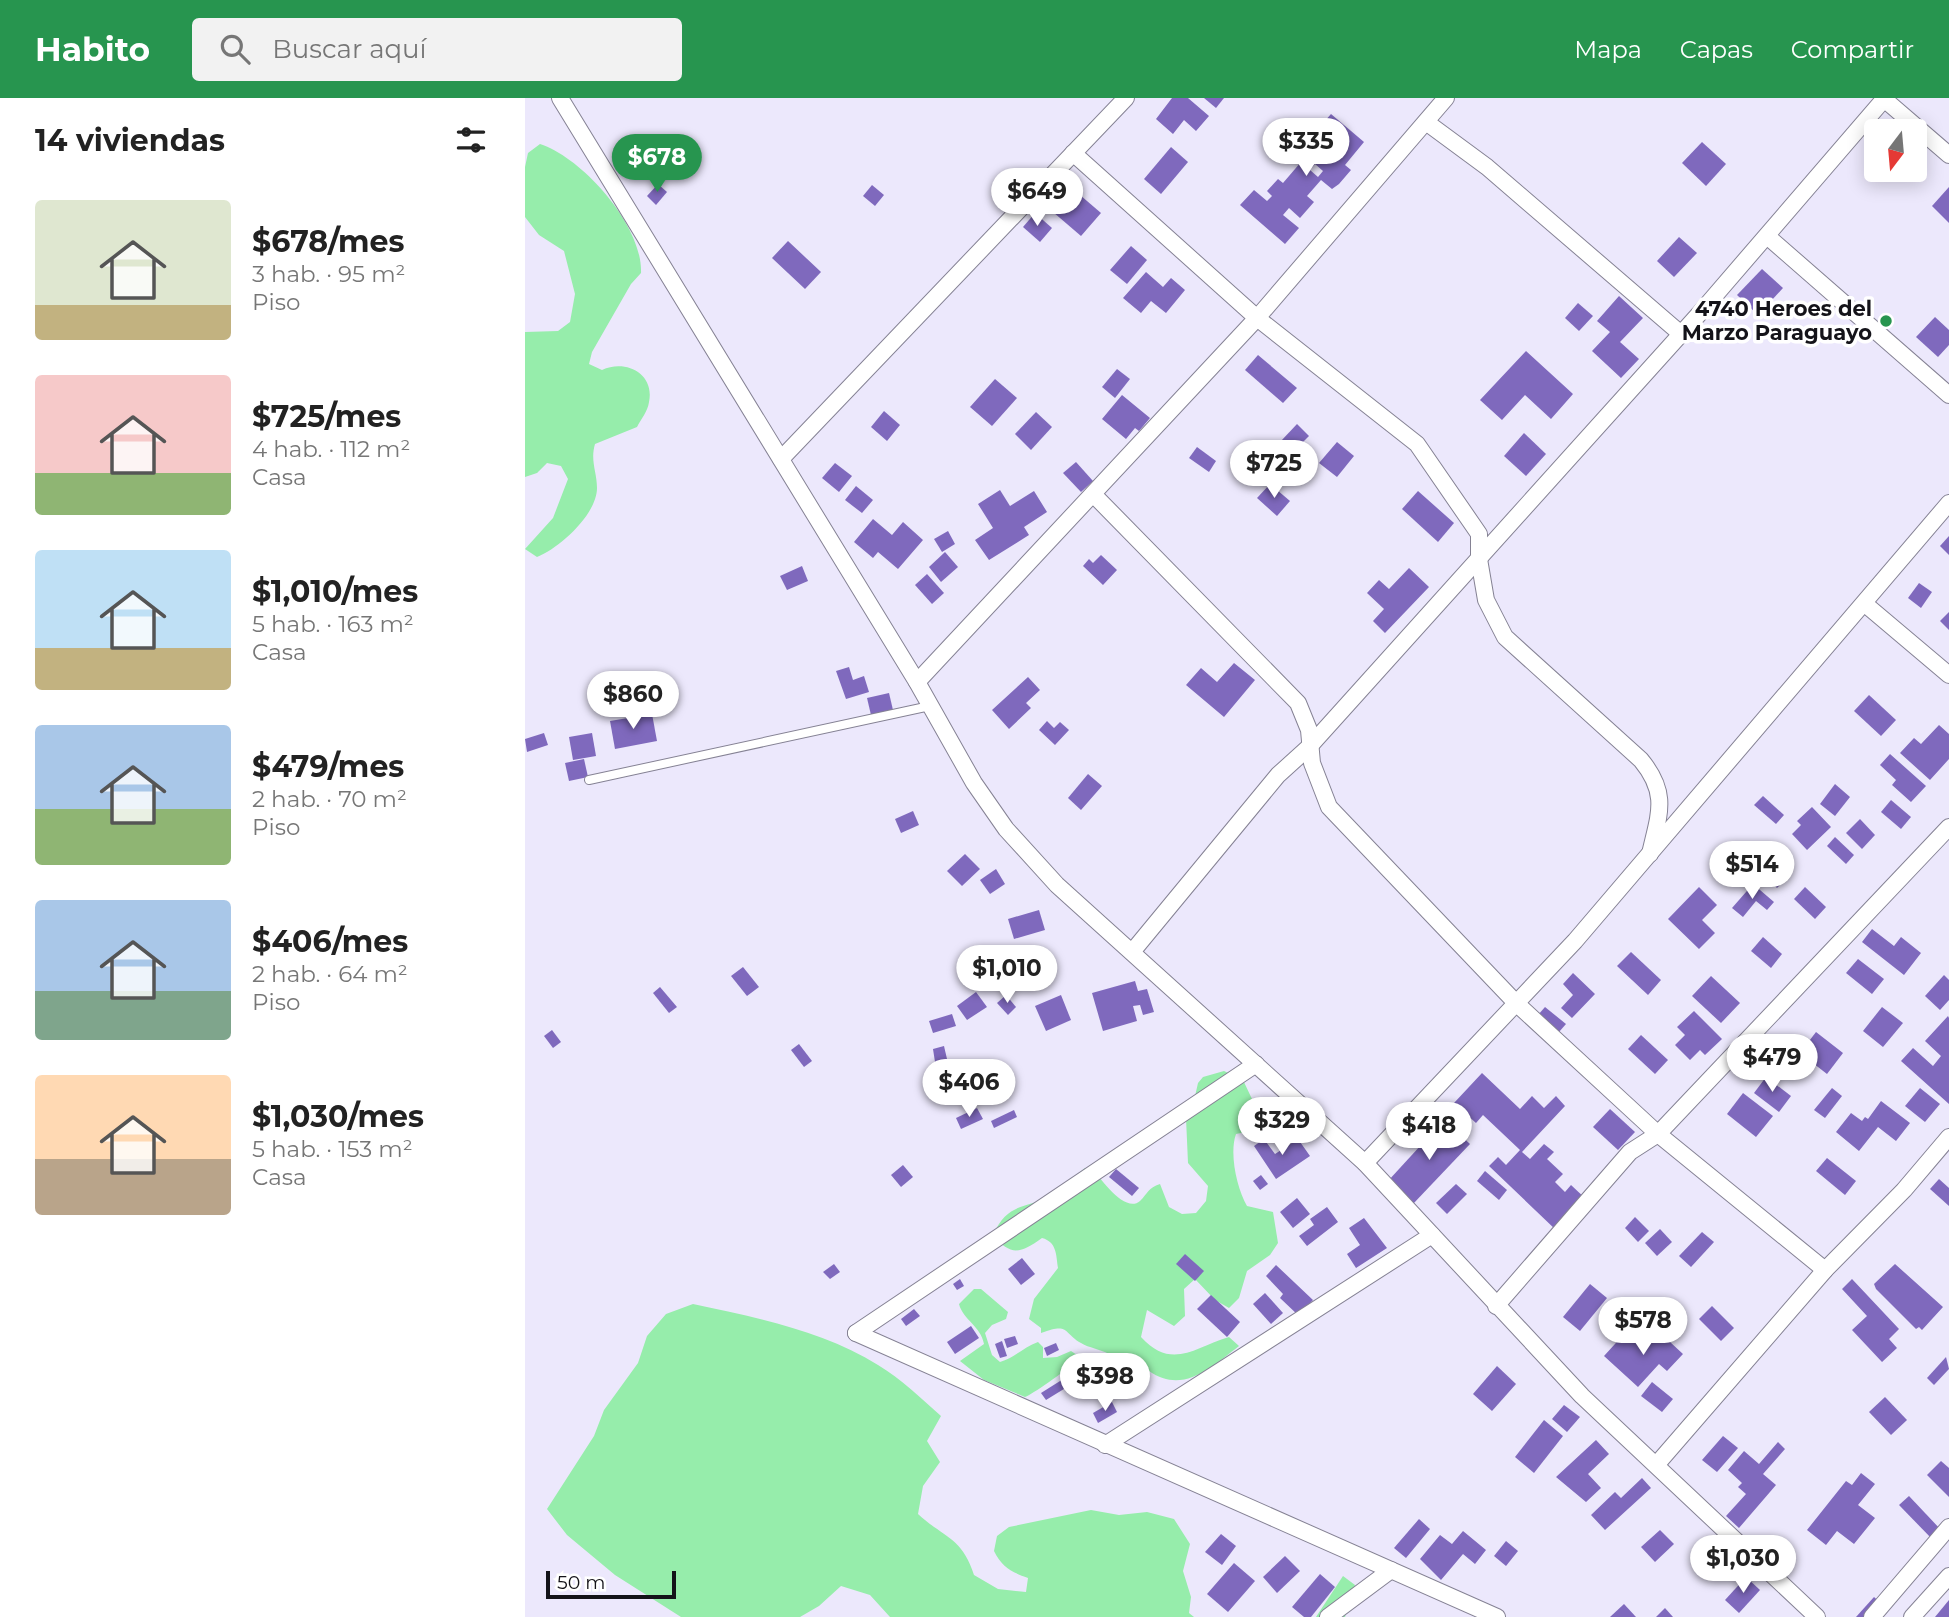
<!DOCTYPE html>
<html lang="es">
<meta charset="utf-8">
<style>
body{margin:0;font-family:Montserrat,sans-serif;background:#f2f2f2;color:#222;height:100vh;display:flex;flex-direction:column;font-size:26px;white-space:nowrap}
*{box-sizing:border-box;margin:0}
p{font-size:23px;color:#767676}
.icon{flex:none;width:38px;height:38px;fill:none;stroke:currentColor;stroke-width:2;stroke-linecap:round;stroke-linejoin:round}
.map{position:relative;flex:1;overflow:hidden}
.drawer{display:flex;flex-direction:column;background:#fff;width:525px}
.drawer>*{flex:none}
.needle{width:46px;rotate:196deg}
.fabs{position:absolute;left:1339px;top:21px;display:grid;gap:14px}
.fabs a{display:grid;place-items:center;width:63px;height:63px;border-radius:7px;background:#fff;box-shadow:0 4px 18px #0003;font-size:35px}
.scale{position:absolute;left:21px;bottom:18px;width:130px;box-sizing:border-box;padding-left:7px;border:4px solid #141319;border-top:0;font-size:19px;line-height:24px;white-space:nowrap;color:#141319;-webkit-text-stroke:5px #fff;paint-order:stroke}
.price{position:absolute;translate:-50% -60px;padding:0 16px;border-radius:24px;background:#fff;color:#222;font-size:23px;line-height:46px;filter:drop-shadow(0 2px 4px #0008)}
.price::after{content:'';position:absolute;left:50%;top:42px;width:21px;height:16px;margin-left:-10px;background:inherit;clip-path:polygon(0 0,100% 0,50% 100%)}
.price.selected{background:#27954f;color:#fff}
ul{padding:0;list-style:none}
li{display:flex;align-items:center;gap:21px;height:175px;padding:0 35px}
li span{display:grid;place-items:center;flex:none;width:196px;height:140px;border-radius:7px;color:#555}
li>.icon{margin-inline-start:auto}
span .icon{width:84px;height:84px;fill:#fffc;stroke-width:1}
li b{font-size:30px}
h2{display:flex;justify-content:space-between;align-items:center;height:84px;padding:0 35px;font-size:30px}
header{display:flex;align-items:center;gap:42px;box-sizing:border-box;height:98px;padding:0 35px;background:#27954f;color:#fff}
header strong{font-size:33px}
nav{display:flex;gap:38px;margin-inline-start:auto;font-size:24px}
.search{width:490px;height:63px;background:#f2f2f2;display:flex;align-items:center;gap:18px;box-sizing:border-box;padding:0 24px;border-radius:7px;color:#767676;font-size:26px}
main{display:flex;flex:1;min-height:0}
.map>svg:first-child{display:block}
</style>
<header>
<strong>Habito</strong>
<div class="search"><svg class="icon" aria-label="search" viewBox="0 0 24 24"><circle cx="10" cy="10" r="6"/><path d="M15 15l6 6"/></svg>Buscar aquí</div>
<nav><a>Mapa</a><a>Capas</a><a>Compartir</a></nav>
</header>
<main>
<section class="drawer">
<h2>14 viviendas<svg class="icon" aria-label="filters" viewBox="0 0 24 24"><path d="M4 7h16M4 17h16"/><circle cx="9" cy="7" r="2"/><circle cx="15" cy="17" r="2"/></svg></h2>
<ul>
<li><span style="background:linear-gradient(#dfe7d0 75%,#c2b280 0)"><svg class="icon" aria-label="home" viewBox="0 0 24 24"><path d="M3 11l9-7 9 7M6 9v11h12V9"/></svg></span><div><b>$678/mes</b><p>3 hab. · 95 m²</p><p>Piso</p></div></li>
<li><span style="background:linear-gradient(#f6c9c9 70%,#8fb573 0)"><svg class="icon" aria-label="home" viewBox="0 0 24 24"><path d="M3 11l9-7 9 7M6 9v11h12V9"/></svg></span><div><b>$725/mes</b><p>4 hab. · 112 m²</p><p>Casa</p></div></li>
<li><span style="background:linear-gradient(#bfe0f5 70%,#c2b280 0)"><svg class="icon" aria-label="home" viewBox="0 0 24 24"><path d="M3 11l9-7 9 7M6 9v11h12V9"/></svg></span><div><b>$1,010/mes</b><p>5 hab. · 163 m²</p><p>Casa</p></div></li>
<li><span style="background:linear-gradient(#a9c7e8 60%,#8fb573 0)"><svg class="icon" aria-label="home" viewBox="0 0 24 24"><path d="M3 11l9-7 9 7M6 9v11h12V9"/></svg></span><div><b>$479/mes</b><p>2 hab. · 70 m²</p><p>Piso</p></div></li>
<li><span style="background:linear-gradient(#a9c7e8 65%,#7fa58c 0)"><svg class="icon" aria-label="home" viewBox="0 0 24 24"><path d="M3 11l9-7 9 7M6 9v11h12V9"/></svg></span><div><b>$406/mes</b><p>2 hab. · 64 m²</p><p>Piso</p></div></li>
<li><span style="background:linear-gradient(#ffd9b3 60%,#b9a48a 0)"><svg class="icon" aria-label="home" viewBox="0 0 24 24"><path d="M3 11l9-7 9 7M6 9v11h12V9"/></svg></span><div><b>$1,030/mes</b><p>5 hab. · 153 m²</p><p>Casa</p></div></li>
</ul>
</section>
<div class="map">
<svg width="1424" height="1519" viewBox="0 0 1424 1519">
<rect width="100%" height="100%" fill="#ece8fc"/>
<!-- green -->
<g fill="#96edab">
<path d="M15 46C58 60 118 128 116 175L106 186 67 254 64 266 77 272C100 261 130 275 124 304 123 313 116 321 112 329L70 346C65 363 72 374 72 390 72 416 35 450 12 459L0 451 28 420 43 381 36 368 22 365 12 375 0 379V234L33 233 45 224 50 196 39 153 14 137 0 119V69L3 55Z"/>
<path d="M699 973 718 982 727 1001 750 1026 740 1036 726 1033 711 1036C704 1056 712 1090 722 1108L748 1114 753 1145 745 1157 722 1173 714 1200 704 1210 690 1202 670 1181 659 1191 660 1218 649 1228 622 1212 616 1239C647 1273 670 1249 704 1239L714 1248C687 1269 658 1297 624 1273 608 1281 599 1280 583 1272L584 1256C575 1251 564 1250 556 1245 538 1235 545 1224 516 1235V1230L504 1221 509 1201 533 1170C531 1157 532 1144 517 1140 496 1155 486 1159 468 1137 484 1101 505 1112 530 1095 541 1089 549 1078 560 1070H567C575 1080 600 1116 615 1103 623 1095 623 1090 635 1086L644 1109 657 1116 671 1115 681 1103 683 1088 663 1065 661 1020 668 1007 673 985 678 979Z"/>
<path d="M449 1191H456L483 1214 481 1221 467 1227 460 1235 467 1257 475 1264C489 1260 499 1249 513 1244L518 1249V1260L532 1259 546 1253 552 1257 549 1265C543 1271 505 1298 500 1299L459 1282 435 1263 459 1246C456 1228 438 1222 434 1206Z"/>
<path d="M168 1206C229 1219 299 1233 353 1267 376 1281 396 1300 416 1318L402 1343 415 1364 398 1388 393 1416C419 1440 437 1439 449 1477L473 1491 501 1494 503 1480C486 1474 477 1469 469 1453L472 1438 484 1429 566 1412 594 1417 622 1414 649 1421 665 1446 658 1473 666 1499 664 1515 669 1519H365L345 1497 316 1488 294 1508 275 1519H156L90 1477 42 1437 22 1411 69 1338 79 1312 113 1265 122 1238 141 1216Z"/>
<path d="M818 1478 830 1487 820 1519H791Z"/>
</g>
<!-- building -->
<g fill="#7f69bd" fill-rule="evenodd">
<path d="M647 0H663L684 18 671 33 659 22 648 36 631 21Z"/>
<path d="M679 0H699L691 10Z"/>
<path d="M806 16 839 44 820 67 826 72 814 86 807 91 796 82 782 98 789 104 775 120 764 110 758 117 774 130 760 146 715 107 729 92 742 103 747 98 742 93 753 81 758 85 776 64 769 58ZM790 66 798 73 793 79 785 72Z"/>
<path d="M1177 44 1201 66 1181 88 1157 65Z"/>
<path d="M646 49 663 64 636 96 619 81Z"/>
<path d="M541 85 576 115 556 138 521 108Z"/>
<path d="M133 86 142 94 131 107 122 98Z"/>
<path d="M347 87 359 97 350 108 338 98Z"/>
<path d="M1424 89V125L1407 108Z"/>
<path d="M510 115 527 130 515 144 498 129Z"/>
<path d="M1154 139 1172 155 1149 179 1132 163Z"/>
<path d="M263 143 296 174 280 191 247 160Z"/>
<path d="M606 148 622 162 602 186 585 172Z"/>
<path d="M1237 171 1258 190 1233 217 1212 197Z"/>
<path d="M621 174 638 189 646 180 660 192 641 215 626 203 616 215 598 200Z"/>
<path d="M1094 198 1118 220 1095 244 1114 261 1096 280 1067 253 1085 234 1072 223Z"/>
<path d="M1053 205 1068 218 1054 233 1040 220Z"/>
<path d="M1410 219 1424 232V247L1413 259 1391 239Z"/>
<path d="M1001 253 1048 296 1026 321 1000 297 977 322 955 302Z"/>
<path d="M733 257 772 290 758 305 720 272Z"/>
<path d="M592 271 605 281 590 300 577 289Z"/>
<path d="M470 281 492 300 467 328 445 309Z"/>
<path d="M597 297 625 320 614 333 610 330 601 341 577 321Z"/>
<path d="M359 313 375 327 362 343 346 329Z"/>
<path d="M511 314 527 329 506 352 490 336Z"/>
<path d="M772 326 784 338 768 354 756 343Z"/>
<path d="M999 335 1021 356 1001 378 979 358Z"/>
<path d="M812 344 829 358 812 379 794 365Z"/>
<path d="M672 349 691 363 684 374 664 360Z"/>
<path d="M551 364 568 383 556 394 538 375Z"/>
<path d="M310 365 327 378 314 394 297 380Z"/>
<path d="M745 386 765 403 752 418 732 400Z"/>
<path d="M331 388 348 402 337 415 320 402Z"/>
<path d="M475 392 485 408 509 393 522 414 499 429 504 437 464 462 450 442 468 430 453 406Z"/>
<path d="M893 393 929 425 913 444 877 411Z"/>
<path d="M348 421 367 437 378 424 398 442 373 471 353 454 348 460 329 444Z"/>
<path d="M423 433 430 446 417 454 409 441Z"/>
<path d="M1424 438V457L1415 448Z"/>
<path d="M420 454 433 469 416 484 404 469Z"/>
<path d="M576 457 592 472 578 487 558 468 564 461 568 465Z"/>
<path d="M277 468 283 483 262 492 255 478Z"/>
<path d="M884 470 904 489 860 535 848 523 859 511 842 495 854 482 864 491Z"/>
<path d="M402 476 419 495 407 506 390 487Z"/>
<path d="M1394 485 1407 494 1396 510 1383 500Z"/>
<path d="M1424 514V532L1415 523Z"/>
<path d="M709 565 730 582 699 619 661 587 676 570 692 584Z"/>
<path d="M324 569 328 582 339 578 344 594 321 601 311 573Z"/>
<path d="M503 579 515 592 501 605 506 610 484 631 467 612Z"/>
<path d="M364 595 368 612 346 617 342 600Z"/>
<path d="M1344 597 1371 622 1356 638 1329 613Z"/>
<path d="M127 616 132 643 90 651 85 623Z"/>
<path d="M522 623 529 630 535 624 544 632 530 647 514 632Z"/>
<path d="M1414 627 1424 636V661L1405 682 1375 655 1389 640 1396 646Z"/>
<path d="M19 635 23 647 2 654 0 641Z"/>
<path d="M67 635 71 658 48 662 44 639Z"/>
<path d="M1365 656 1401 688 1386 704 1367 687 1371 682 1355 667Z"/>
<path d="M59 661 63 679 44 683 40 665Z"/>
<path d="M563 676 577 688 556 712 543 700Z"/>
<path d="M1310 686 1325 699 1310 718 1295 706Z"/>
<path d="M1238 698 1259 717 1251 726 1229 707Z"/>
<path d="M1366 702 1386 719 1376 731 1356 714Z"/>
<path d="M1287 709 1306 729 1282 752 1267 736 1276 727 1272 723Z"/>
<path d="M388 713 394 727 376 735 370 721Z"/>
<path d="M1335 721 1350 737 1337 751 1321 735Z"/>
<path d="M1310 739 1329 757 1321 766 1302 748Z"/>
<path d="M440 756 455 771 437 788 422 773Z"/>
<path d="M1252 762 1266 776 1252 790 1238 776Z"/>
<path d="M471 771 480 786 465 796 455 782Z"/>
<path d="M1228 786 1249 804 1242 812 1231 803 1218 819 1207 810Z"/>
<path d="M1174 789 1192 807 1177 822 1190 835 1174 851 1143 821Z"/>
<path d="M1280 789 1301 809 1290 821 1269 801Z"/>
<path d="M514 812 520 832 489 841 483 821Z"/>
<path d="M1347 831 1369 848 1376 839 1396 855 1379 877 1337 844Z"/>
<path d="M1238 839 1257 856 1246 870 1226 853Z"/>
<path d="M1106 854 1136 882 1123 897 1092 868Z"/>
<path d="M1333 861 1359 881 1347 896 1321 875Z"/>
<path d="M218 869 234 889 222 898 206 878Z"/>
<path d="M1048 875 1070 896 1047 920 1036 910 1048 897 1038 886Z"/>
<path d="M1419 877 1424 882V902L1415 912 1400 898Z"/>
<path d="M1186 878 1215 905 1196 925 1167 898Z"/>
<path d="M610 883 613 893 622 891 629 914 618 917 615 907 608 908 612 923 578 933 567 895Z"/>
<path d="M135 889 152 909 144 915 128 895Z"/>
<path d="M451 894 462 909 442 922 432 908Z"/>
<path d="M481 897 491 909 483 917 472 905Z"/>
<path d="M536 897 546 922 521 933 510 908Z"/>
<path d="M1020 909 1041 926 1034 934 1013 917Z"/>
<path d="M1357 909 1378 925 1358 949 1338 933Z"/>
<path d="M1169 913 1197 941 1180 957 1175 952 1165 962 1150 947 1160 937 1152 929Z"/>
<path d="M427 916 431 928 408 935 404 923Z"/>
<path d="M1423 918 1424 920V1006L1376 963 1388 950 1408 968 1416 958 1400 943Z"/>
<path d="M27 932 36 944 28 950 19 938Z"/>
<path d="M1291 934 1318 955 1302 976 1275 955Z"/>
<path d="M1116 937 1143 962 1130 976 1103 951Z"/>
<path d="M274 946 287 963 279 969 266 952Z"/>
<path d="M419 948 422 961 410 964 408 951Z"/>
<path d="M957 975 995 1011 1007 998 1019 1010 1031 998 1040 1008 997 1054 1005 1061 1019 1046 1029 1054 1022 1061 1038 1076 1030 1084 1040 1094 1046 1087 1062 1102 1032 1133 964 1068 973 1059 981 1067 995 1052 958 1017 951 1025 929 1005Z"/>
<path d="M1241 979 1266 998 1254 1014 1229 995Z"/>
<path d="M1307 990 1317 998 1300 1020 1289 1012Z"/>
<path d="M1395 990 1415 1006 1400 1024 1380 1008Z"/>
<path d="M1218 995 1248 1018 1231 1039 1202 1016Z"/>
<path d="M1356 1003 1385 1025 1371 1043 1353 1029 1334 1053 1311 1034 1326 1015 1337 1023 1340 1019 1343 1021Z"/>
<path d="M452 1010 458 1021 436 1031 431 1020Z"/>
<path d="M1085 1011 1110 1034 1093 1052 1068 1029Z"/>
<path d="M489 1012 492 1019 469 1030 466 1023Z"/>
<path d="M919 1022 945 1046 888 1106 863 1083Z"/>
<path d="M739 1041 750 1056 773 1041 785 1058 751 1081 729 1048Z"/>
<path d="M1302 1060 1331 1083 1320 1097 1291 1073Z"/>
<path d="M378 1067 388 1079 376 1089 366 1077Z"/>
<path d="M591 1071 614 1090 607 1098 584 1079Z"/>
<path d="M960 1073 982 1092 974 1102 952 1083Z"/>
<path d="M736 1077 743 1086 735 1092 728 1083Z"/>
<path d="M1414 1081 1424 1090V1108L1405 1091Z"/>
<path d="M931 1086 942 1096 922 1116 911 1105Z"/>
<path d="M772 1100 785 1116 768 1130 755 1114Z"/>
<path d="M802 1109 813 1124 782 1148 774 1138 789 1127 785 1121Z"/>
<path d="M1110 1119 1124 1133 1113 1144 1100 1130Z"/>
<path d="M839 1120 862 1150 831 1170 822 1156 835 1147 824 1130Z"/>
<path d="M1135 1131 1147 1144 1132 1158 1120 1145Z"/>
<path d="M1177 1134 1189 1144 1166 1169 1154 1158Z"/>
<path d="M660 1156 679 1173 670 1183 651 1166Z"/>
<path d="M497 1160 510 1176 496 1187 483 1171Z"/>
<path d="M309 1166 315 1174 305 1181 298 1174Z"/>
<path d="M1370 1166 1418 1209 1397 1232 1394 1229 1391 1231 1351 1191 1349 1186Z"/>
<path d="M751 1167 788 1202 774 1218 755 1200 758 1196 741 1178Z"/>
<path d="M435 1181 439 1188 432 1192 428 1186Z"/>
<path d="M1327 1181 1374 1231 1364 1241 1372 1250 1357 1264 1327 1232 1342 1218 1317 1191Z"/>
<path d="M1065 1186 1082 1200 1055 1233 1038 1219Z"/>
<path d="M740 1195 758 1215 746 1226 728 1206Z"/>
<path d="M686 1197 715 1224 702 1239 672 1211Z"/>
<path d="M1187 1208 1209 1230 1196 1243 1174 1221Z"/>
<path d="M389 1211 395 1218 381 1228 376 1221Z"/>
<path d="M446 1228 454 1240 430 1256 422 1244Z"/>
<path d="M1132 1232 1158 1256 1142 1273 1134 1266 1113 1289 1079 1258 1100 1235 1116 1250Z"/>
<path d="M490 1238 493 1246 482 1250 479 1241Z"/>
<path d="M477 1243 482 1258 475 1260 470 1246Z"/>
<path d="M531 1245 534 1252 522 1258 519 1250Z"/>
<path d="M1421 1259 1424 1271 1409 1287 1402 1280Z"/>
<path d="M972 1268 991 1286 967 1313 948 1296Z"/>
<path d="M543 1278 547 1286 521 1302 516 1295Z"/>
<path d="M573 1284 577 1291 565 1298 560 1291Z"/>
<path d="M1127 1284 1148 1301 1137 1314 1116 1298Z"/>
<path d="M1360 1299 1382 1322 1366 1337 1344 1314Z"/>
<path d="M587 1304 592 1314 573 1325 568 1315Z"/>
<path d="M1039 1307 1055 1319 1042 1334 1027 1321Z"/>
<path d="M1019 1322 1038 1338 1009 1375 990 1359Z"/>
<path d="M1198 1338 1213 1350 1192 1374 1177 1362Z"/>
<path d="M1071 1342 1084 1356 1063 1376 1076 1390 1061 1404 1031 1379Z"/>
<path d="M1253 1344 1260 1351 1238 1376 1251 1387 1214 1430 1201 1418 1221 1396 1213 1389 1217 1385 1203 1372 1219 1353 1234 1366Z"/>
<path d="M1416 1363 1424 1370V1399L1402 1377Z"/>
<path d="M1336 1375 1350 1386 1333 1407 1350 1420 1329 1446 1312 1433 1301 1447 1282 1432 1321 1383 1327 1387Z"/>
<path d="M1117 1380 1126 1390 1080 1432 1066 1417 1090 1394 1096 1400Z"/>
<path d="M1384 1398 1417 1433 1408 1442 1374 1407Z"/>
<path d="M894 1421 905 1431 881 1460 869 1450Z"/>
<path d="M1135 1432 1149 1446 1130 1464 1116 1449Z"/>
<path d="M938 1433 961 1452 950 1466 938 1456 916 1482 895 1461 915 1437 927 1446Z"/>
<path d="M696 1436 711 1448 697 1467 680 1454Z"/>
<path d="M981 1443 993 1453 981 1468 969 1458Z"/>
<path d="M760 1458 775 1473 752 1495 738 1479Z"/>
<path d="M709 1465 730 1483 703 1514 682 1496Z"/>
<path d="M795 1476 810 1489 786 1519H779L767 1509Z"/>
<path d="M1221 1479 1235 1492 1214 1515 1200 1502Z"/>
<path d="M1349 1499 1357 1506 1345 1519H1331Z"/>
<path d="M1424 1502V1519H1410Z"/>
<path d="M1099 1506 1111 1519H1085Z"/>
<path d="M1140 1510 1148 1519H1131Z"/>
</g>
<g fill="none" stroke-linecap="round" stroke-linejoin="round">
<!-- lane casing -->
<g stroke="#858294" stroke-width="10">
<path id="lane" d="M64 682 405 608"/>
</g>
<!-- street casing -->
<g stroke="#858294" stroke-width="18">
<g id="street">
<path d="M35 0 392 584 449 685 481 731 532 787 840 1065 1057 1298 1292 1519"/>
<path d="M1359 1 1424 57"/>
<path d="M901 24 962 69 1156 236"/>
<path d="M548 55 732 220 892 346 954 436V461L961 502 980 539 1116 662C1144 696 1134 716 1125 756"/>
<path d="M1242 138 1424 297"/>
<path d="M256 361 601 0"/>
<path d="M568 396 773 605 784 632 787 665 804 709 992 906 1133 1036 1300 1172"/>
<path d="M1340 506 1424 577"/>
<path d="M392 584 732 220 921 0"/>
<path d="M607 854 753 677 784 649 1174 216 1360 0"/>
<path d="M840 1065 1050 843 1424 405"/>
<path d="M971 1208 1105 1054 1133 1036 1424 729"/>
<path d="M331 1235 972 1519"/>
<path d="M331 1235 731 966"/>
<path d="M580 1347 907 1137"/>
<path d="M1132 1366 1300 1172 1379 1092 1424 1039"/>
<path d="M803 1519 866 1472"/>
<path d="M1347 1519 1424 1429"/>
<path d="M1387 1519 1424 1478"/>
</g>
</g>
<!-- lane -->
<use href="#lane" stroke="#fff" stroke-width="8"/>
<!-- street -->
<use href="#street" stroke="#fff" stroke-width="16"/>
</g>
<!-- markers -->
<circle fill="#27954f" stroke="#fff" stroke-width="2.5" cx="1361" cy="223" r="7"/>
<g text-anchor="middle" stroke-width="7" stroke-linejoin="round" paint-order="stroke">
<!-- poi labels -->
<g font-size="21" font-weight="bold" fill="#141319" stroke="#fff" text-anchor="end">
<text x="1347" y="218">4740 Heroes del<tspan x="1347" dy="24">Marzo Paraguayo</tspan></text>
</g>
</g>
</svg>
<div class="fabs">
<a><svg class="needle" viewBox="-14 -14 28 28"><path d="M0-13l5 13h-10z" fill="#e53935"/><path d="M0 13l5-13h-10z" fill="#767676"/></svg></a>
</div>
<div class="scale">50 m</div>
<b class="price" style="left:781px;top:80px">$335</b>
<b class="price selected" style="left:132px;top:96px">$678</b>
<b class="price" style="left:512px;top:130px">$649</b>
<b class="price" style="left:749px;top:402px">$725</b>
<b class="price" style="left:108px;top:633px">$860</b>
<b class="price" style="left:1227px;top:803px">$514</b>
<b class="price" style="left:482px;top:907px">$1,010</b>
<b class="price" style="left:1247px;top:996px">$479</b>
<b class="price" style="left:444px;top:1021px">$406</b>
<b class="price" style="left:757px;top:1059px">$329</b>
<b class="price" style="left:904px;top:1064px">$418</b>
<b class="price" style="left:1118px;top:1259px">$578</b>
<b class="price" style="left:580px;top:1315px">$398</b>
<b class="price" style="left:1218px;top:1497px">$1,030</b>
</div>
</main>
